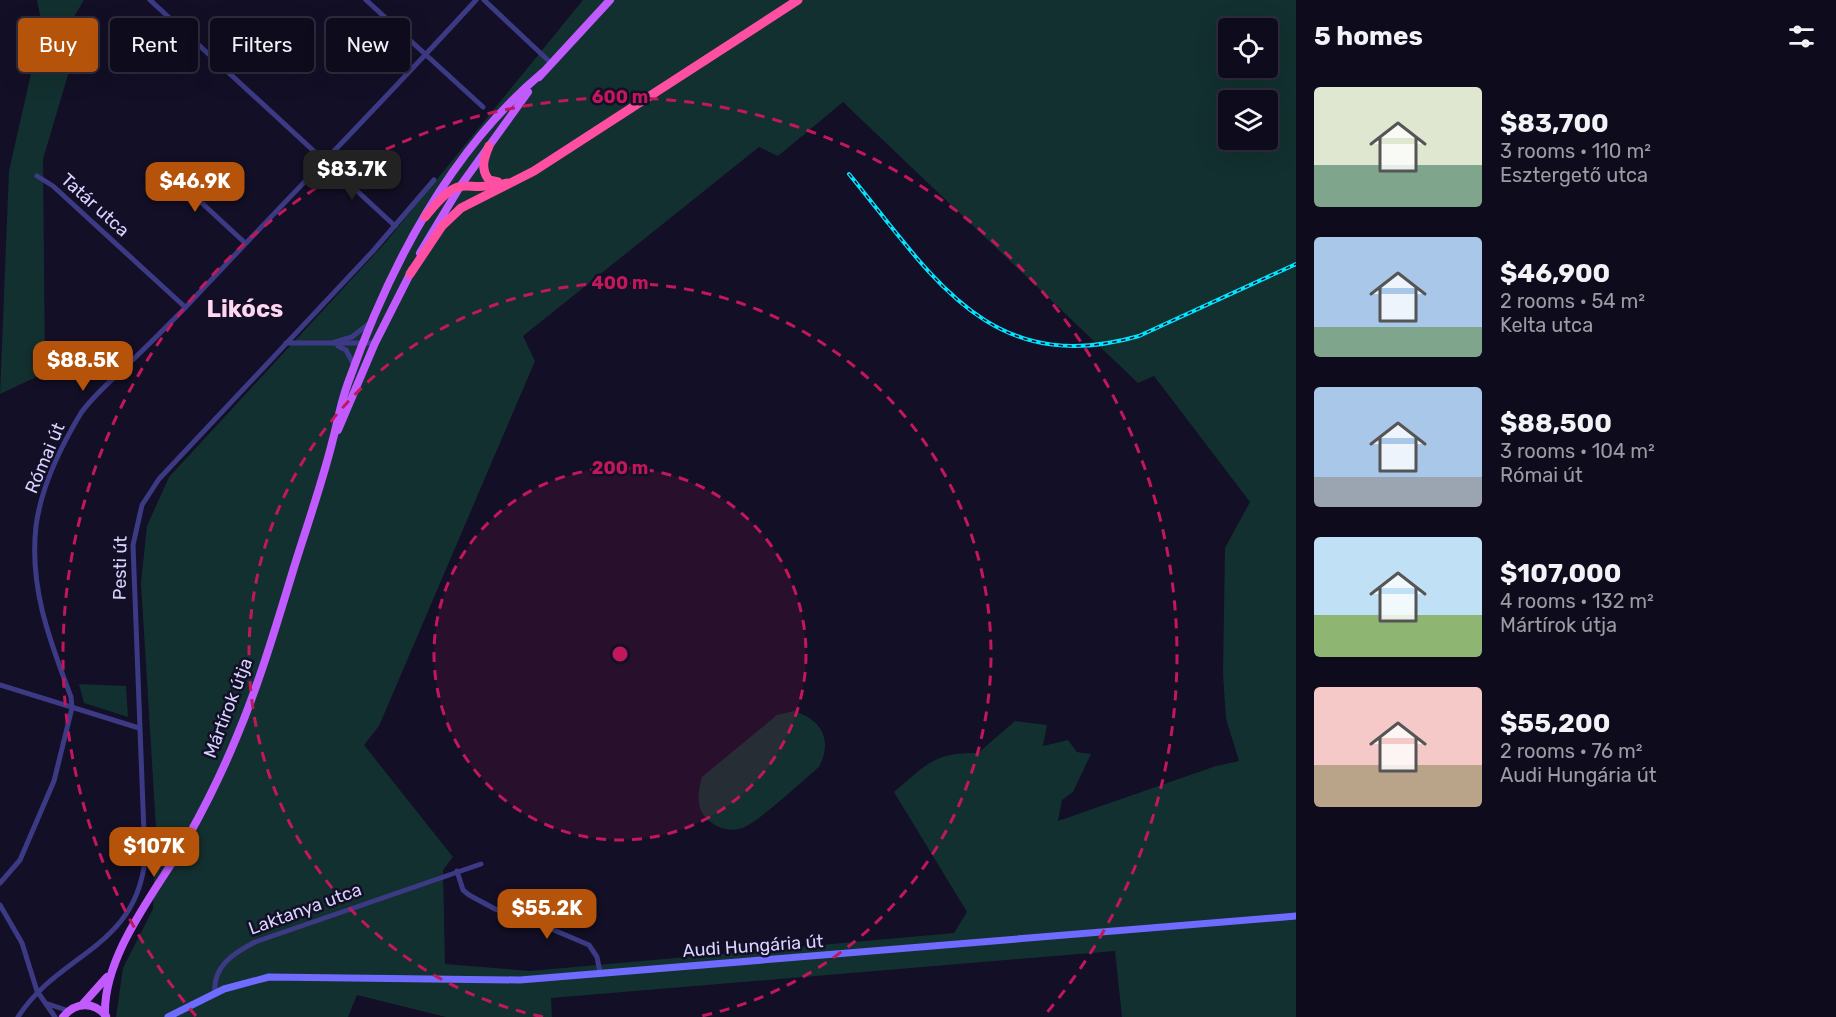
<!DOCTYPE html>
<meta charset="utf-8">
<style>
body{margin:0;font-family:Rubik,sans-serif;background:#1c1929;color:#f1f3f6;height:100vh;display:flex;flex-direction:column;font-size:22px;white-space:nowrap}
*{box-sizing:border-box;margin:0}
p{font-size:20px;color:#9b9ba3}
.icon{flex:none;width:33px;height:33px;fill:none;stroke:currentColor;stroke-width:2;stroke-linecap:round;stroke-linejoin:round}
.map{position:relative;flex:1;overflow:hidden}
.side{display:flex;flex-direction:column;background:#0e0b1c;width:540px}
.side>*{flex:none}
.hud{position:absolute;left:18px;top:18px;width:570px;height:54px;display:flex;gap:12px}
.fabs{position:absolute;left:1218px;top:18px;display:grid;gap:12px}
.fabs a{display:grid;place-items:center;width:60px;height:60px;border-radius:6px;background:#0e0b1c;box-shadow:0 6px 24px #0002,0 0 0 2px #2e2b3b;font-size:30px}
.price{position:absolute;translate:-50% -51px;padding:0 14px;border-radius:12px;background:#b45309;color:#fff;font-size:20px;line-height:39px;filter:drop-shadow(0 2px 3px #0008)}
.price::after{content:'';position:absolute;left:50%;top:36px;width:18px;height:14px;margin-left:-9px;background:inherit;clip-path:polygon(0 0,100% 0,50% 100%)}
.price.selected{background:#222;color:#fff}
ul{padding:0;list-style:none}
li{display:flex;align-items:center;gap:18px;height:150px;padding:0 18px}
li span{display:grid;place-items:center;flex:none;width:168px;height:120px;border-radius:6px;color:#555}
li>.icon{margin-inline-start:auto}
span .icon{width:72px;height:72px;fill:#fffc;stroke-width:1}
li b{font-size:26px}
h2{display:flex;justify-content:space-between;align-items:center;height:72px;padding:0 18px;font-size:26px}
.chip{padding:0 21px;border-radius:6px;background:#0e0b1c;box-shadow:0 6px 24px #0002,0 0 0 2px #2e2b3b;font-size:21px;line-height:54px}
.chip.selected{background:#b45309;color:#fff}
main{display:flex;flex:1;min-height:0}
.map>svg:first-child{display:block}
</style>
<main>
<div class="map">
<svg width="1296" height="1017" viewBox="0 0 1296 1017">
<rect width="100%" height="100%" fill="#130f26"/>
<!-- green -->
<g fill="#12302f" fill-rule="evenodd">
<path d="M37 0H84L72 20 81 31 43 159 45 373 0 394 9 171 42 25Z"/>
<path d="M583 0H1296V1017H1122L1115 951 551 998 552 1017H446L357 995 348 1017H116L123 968 153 909 156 828 141 583 147 526 169 477 385 243ZM1228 28H1268V68H1228ZM1228 100H1268V140H1228ZM843 102 1138 383 1154 376 1250 502 1225 548 1223 674 1226 719 1239 761 1216 766 1058 821 1062 800 1073 792 1091 754 1077 752 1068 740 1043 746 1047 725 1015 721 978 753C934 752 926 765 894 792L967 912 954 933 530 971 445 964 443 870 453 857 364 745 379 726 535 361 523 336 759 147 778 156Z"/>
<path d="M79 684 126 686 128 717 84 703Z"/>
<path d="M794 711C822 720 833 740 819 767 803 780 755 826 739 829 727 832 713 826 705 817 696 806 698 790 702 777L777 715Z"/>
</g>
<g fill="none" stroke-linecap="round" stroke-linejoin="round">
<!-- street -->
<g stroke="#3d3a85" stroke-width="5">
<path d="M150 0 395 226"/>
<path d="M366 0 483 107"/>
<path d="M484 0 551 63"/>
<path d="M163 167 244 242"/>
<path d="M37 176 53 186 185 307"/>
<path d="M335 342 352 337 371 322"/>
<path d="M286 343H375"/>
<path d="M338 346 346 350 354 365"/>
<path d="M0 685 139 728"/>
<path d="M457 871 463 890 469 895 495 909 528 919 589 945 597 957 600 972"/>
<path d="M0 883 20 860 54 781 72 708 71 697C50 641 29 588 36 526 41 488 61 446 81 413 93 396 110 382 125 367 145 349 164 329 183 310 280 206 380 105 476 0"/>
<path d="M0 905 22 943 37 991 55 1017"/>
<path d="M215 994C212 966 234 953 255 942L481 864"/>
<path d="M48 1004 69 1011"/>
<path d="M18 1017C59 953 135 949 145 860L133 545 142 505 159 479 373 251 434 180"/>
</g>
<!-- secondary -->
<path stroke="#6f6bff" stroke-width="7" d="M168 1017 224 989 269 977 520 980 1296 916"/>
<!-- primary -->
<g stroke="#c25bff" stroke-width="8">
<path d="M539 77 610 0"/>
<path d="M420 253 461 185 528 92"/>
<path d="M338 430 375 343 412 270"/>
<path d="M82 1005 107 977"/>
<path d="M105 1015C103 953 159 888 189 835 207 803 223 770 237 736 261 679 278 619 296 561 309 520 323 480 333 439 338 420 341 402 348 383 388 270 448 152 542 73"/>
<path d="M63 1017C75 1002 94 1001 106 1016"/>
</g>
<!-- highway -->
<g stroke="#ff4fa3" stroke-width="9">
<path d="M489 146C484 158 480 169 489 180L498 182"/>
<path d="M425 217C464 168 459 195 507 183"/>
<path d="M410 274 442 226 461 208 534 171 798 0"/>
</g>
<!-- rail casing -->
<g stroke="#00e5ff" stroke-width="4">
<path id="rail" d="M849 174C932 275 989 379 1139 336L1296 264"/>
</g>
<!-- rail -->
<use href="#rail" stroke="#130f26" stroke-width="1.5" stroke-dasharray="4.5" stroke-linecap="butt"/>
</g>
<!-- distance rings -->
<circle cx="620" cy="654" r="186" fill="#c2185b" fill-opacity=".12"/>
<g fill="none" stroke="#c2185b" stroke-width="3" stroke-dasharray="10 8">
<circle cx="620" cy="654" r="186"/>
<path d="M543 1017A371 371 0 1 1 697 1017"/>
<path d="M196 1016A557 557 0 1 1 1044 1016"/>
</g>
<g text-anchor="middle" stroke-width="5" stroke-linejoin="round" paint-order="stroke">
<!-- street labels -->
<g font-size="18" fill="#d9d4ff" stroke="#130f26">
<text transform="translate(95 205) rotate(42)" y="6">Tatár utca</text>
<text transform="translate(45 458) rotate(-67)" y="6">Római út</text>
<text transform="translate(120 568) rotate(-89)" y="6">Pesti út</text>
<text transform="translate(228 708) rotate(-69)" y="6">Mártírok útja</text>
<text transform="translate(305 909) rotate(-20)" y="6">Laktanya utca</text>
<text transform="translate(753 946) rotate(-4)" y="6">Audi Hungária út</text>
</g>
<!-- district labels -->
<g font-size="24" font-weight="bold" fill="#ffd6f0" stroke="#130f26">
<text x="245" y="317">Likócs</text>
</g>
</g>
<circle cx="620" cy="654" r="9" fill="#c2185b" stroke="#130f26" stroke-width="3"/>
<g font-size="18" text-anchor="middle" font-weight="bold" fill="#c2185b" stroke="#130f26" stroke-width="5" stroke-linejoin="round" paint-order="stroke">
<text x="620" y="103">600 m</text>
<text x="620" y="289">400 m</text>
<text x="620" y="474">200 m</text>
</g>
</svg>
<div class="fabs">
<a><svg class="icon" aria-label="locate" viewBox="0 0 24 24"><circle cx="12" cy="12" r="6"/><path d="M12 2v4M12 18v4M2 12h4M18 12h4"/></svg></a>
<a><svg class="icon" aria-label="layers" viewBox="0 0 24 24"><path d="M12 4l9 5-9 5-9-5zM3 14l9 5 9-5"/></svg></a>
</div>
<b class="price selected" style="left:352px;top:201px">$83.7K</b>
<b class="price" style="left:195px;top:213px">$46.9K</b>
<b class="price" style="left:83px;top:392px">$88.5K</b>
<b class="price" style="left:154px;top:878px">$107K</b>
<b class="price" style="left:547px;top:940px">$55.2K</b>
<div class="hud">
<a class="chip selected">Buy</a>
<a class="chip">Rent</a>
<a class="chip">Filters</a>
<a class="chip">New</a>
</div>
</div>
<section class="side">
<h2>5 homes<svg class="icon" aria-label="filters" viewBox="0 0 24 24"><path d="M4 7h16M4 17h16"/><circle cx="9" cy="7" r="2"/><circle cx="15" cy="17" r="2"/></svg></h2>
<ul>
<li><span style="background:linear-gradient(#dfe7d0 65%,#7fa58c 0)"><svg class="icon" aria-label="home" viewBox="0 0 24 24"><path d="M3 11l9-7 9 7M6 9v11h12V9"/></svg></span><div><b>$83,700</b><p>3 rooms · 110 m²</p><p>Esztergető utca</p></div></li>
<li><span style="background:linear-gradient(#a9c7e8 75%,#7fa58c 0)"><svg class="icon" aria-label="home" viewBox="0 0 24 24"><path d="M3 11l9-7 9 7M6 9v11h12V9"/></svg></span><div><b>$46,900</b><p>2 rooms · 54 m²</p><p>Kelta utca</p></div></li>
<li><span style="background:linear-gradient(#a9c7e8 75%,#9aa5b1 0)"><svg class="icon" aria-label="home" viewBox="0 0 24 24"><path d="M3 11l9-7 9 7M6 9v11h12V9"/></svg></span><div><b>$88,500</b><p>3 rooms · 104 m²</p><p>Római út</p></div></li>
<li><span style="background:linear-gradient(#bfe0f5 65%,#8fb573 0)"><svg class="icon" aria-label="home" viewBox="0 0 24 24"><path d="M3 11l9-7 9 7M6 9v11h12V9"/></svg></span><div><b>$107,000</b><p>4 rooms · 132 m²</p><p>Mártírok útja</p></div></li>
<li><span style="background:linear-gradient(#f6c9c9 65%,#b9a48a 0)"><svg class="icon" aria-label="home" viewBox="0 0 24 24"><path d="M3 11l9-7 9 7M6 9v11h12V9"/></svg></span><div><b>$55,200</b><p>2 rooms · 76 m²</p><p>Audi Hungária út</p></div></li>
</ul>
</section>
</main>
